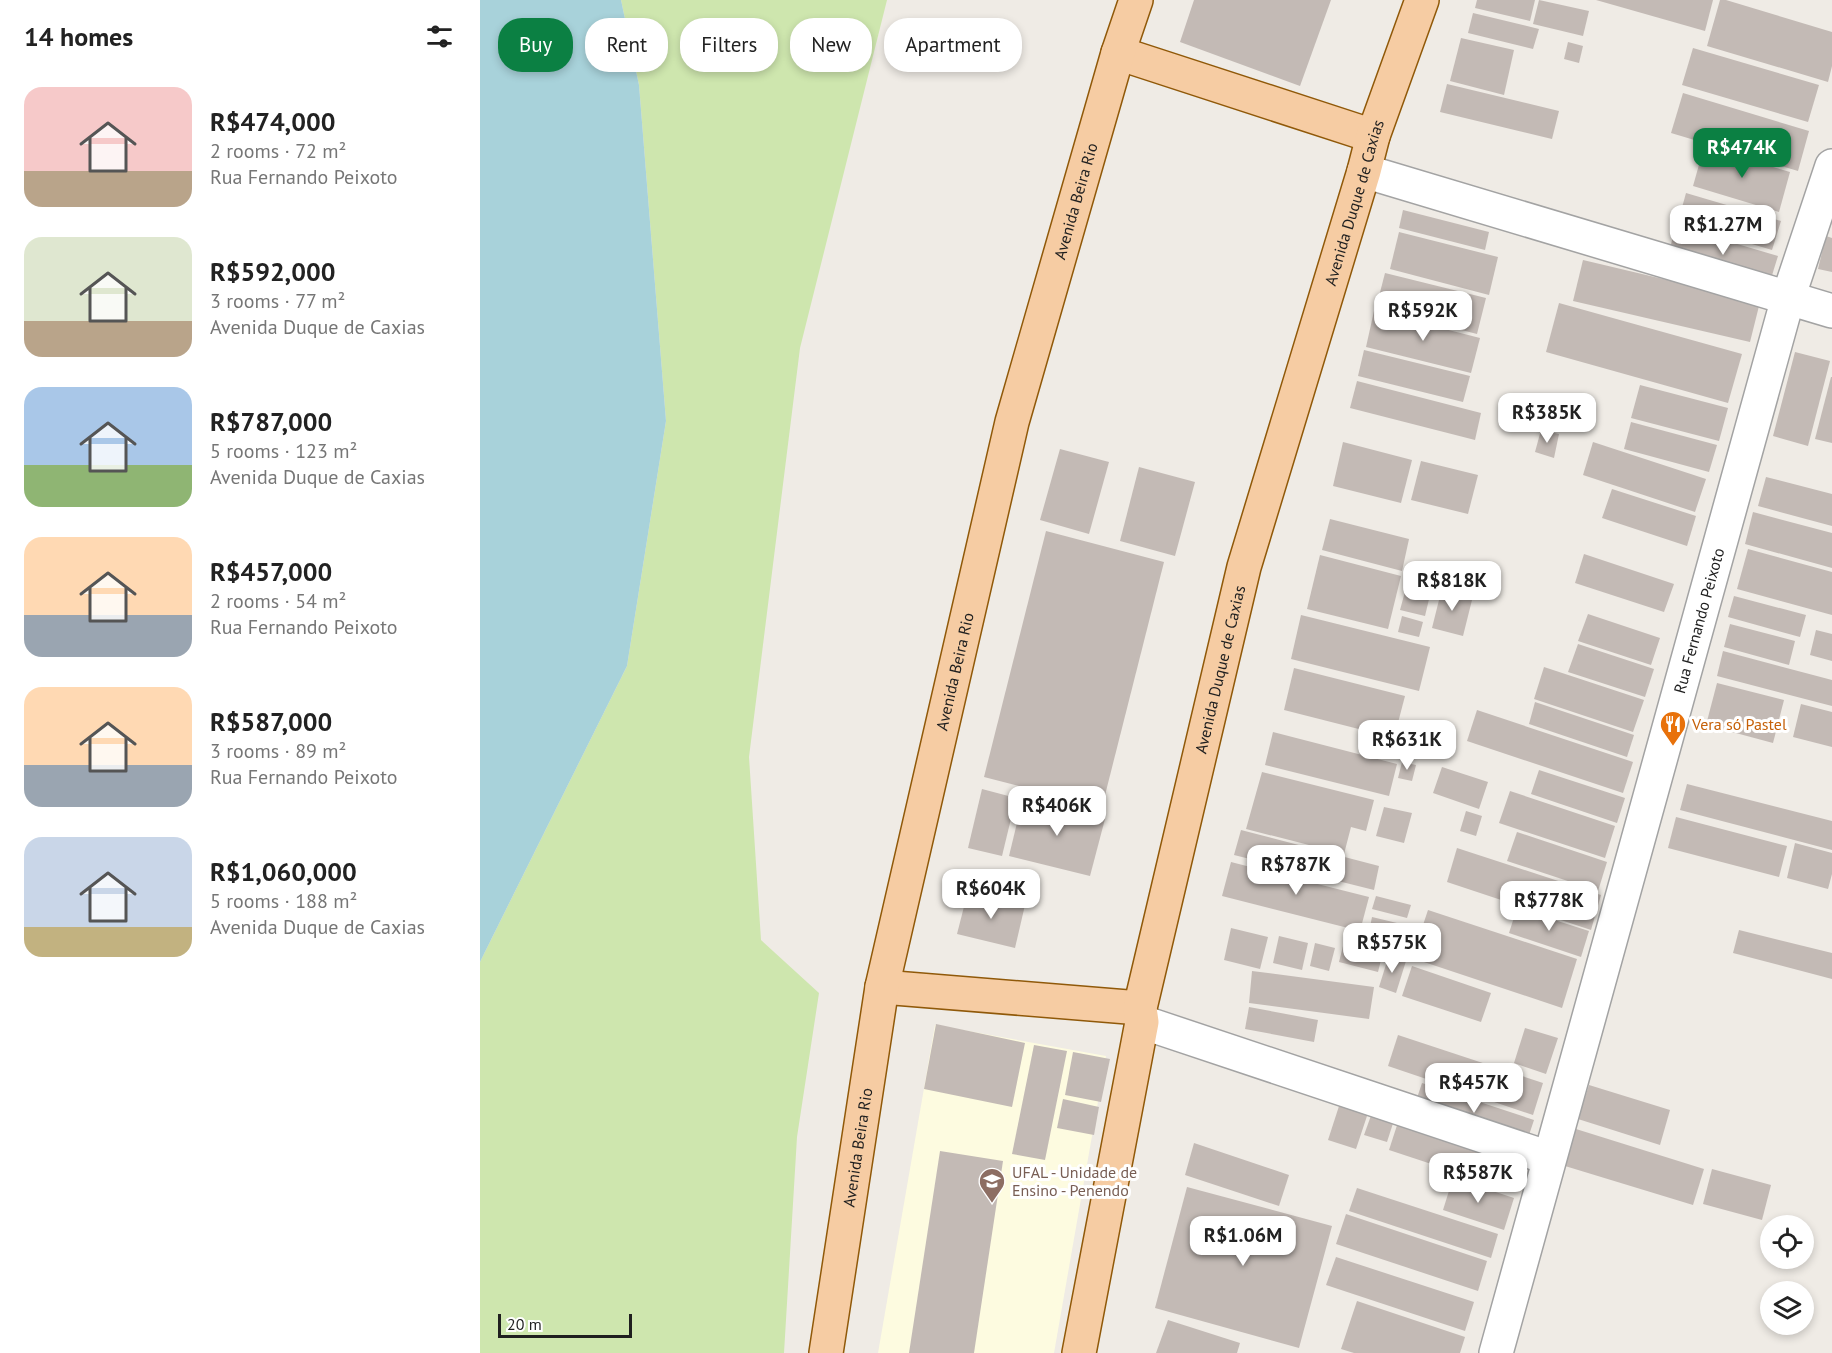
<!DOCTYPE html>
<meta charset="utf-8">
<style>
body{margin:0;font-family:"PT Sans",sans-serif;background:#f6f6f6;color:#222;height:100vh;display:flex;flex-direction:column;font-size:22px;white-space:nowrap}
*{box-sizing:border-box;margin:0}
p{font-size:20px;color:#767676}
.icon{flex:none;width:33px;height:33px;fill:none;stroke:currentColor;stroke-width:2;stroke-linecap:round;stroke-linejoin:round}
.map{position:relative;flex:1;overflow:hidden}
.side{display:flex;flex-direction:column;background:#fff;width:480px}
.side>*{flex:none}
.guide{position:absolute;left:18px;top:18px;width:570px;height:54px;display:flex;gap:12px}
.buttons{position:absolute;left:1280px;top:1215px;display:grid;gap:12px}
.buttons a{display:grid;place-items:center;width:54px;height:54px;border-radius:50%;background:#fff;box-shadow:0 3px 9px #0003;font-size:30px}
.scale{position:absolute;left:18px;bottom:15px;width:134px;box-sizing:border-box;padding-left:6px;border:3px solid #1f1f1f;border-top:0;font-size:16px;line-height:21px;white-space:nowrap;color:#1f1f1f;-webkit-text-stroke:4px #fff;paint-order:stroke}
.price{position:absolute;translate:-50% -51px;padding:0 14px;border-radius:12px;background:#fff;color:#222;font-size:20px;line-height:39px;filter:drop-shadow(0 2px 3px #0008)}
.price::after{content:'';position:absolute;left:50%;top:36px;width:18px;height:14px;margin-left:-9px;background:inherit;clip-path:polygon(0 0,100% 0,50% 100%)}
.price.on{background:#0b8043;color:#fff}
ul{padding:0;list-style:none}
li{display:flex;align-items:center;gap:18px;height:150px;padding:0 24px}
li span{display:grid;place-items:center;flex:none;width:168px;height:120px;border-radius:18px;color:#555}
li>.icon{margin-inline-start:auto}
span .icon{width:72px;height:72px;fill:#fffc;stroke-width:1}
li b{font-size:26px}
h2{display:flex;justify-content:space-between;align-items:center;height:72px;padding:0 24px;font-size:26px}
.tag{padding:0 21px;border-radius:24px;background:#fff;box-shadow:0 3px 9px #0003;font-size:21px;line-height:54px}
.tag.on{background:#0b8043;color:#fff}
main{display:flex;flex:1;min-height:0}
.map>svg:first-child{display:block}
</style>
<main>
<section class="side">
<h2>14 homes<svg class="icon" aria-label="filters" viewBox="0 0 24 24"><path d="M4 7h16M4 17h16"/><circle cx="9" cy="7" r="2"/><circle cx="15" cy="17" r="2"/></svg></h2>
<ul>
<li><span style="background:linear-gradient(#f6c9c9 70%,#b9a48a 0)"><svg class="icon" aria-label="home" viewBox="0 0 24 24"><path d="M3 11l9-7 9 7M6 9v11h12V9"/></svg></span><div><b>R$474,000</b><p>2 rooms · 72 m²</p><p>Rua Fernando Peixoto</p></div></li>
<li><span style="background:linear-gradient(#dfe7d0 70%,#b9a48a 0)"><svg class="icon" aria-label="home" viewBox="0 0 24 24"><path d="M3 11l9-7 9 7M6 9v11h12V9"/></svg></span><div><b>R$592,000</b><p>3 rooms · 77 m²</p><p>Avenida Duque de Caxias</p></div></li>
<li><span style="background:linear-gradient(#a9c7e8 65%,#8fb573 0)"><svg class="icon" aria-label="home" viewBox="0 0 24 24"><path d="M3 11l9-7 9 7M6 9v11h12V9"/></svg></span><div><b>R$787,000</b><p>5 rooms · 123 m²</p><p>Avenida Duque de Caxias</p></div></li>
<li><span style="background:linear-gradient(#ffd9b3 65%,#9aa5b1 0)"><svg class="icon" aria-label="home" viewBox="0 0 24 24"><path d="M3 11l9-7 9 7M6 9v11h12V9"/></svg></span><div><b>R$457,000</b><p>2 rooms · 54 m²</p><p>Rua Fernando Peixoto</p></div></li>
<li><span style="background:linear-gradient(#ffd9b3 65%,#9aa5b1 0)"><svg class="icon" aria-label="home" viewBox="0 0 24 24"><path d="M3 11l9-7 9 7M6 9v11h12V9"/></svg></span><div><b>R$587,000</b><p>3 rooms · 89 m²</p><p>Rua Fernando Peixoto</p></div></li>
<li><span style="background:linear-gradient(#c9d6e8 75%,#c2b280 0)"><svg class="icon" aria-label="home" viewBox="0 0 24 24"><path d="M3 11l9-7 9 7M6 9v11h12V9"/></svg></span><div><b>R$1,060,000</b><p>5 rooms · 188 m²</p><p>Avenida Duque de Caxias</p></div></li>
</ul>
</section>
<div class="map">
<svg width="1352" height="1353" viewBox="0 0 1352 1353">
<rect width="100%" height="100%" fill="#efebe5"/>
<!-- education -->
<path fill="#fdfbe0" d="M455 1025 626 1056 574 1353H398Z"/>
<!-- grass -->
<path fill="#cee6ae" d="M141 0H407L320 348 269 757 281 940 339 993 317 1137 304 1353H0V962L147 666 186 421 159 85Z"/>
<!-- water -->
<path fill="#a8d2da" d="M0 0H141L159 85 186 421 147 666 0 962Z"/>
<!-- building -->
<g fill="#c3bab5">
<path d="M714 0H851L820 86 700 42Z"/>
<path d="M997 0H1055L1050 21 995 8Z"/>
<path d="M1059 0 1109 11 1103 36 1053 24Z"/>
<path d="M1116 0H1233L1225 31Z"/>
<path d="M1240 0H1246L1352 32V66L1348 82 1227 46Z"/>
<path d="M993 13 1059 29 1053 49 988 33Z"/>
<path d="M981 38 1034 50 1024 95 970 81Z"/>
<path d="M1088 42 1103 46 1099 63 1084 59Z"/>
<path d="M1213 48 1339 85 1328 122 1202 85Z"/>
<path d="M967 84 1079 111 1072 139 960 112Z"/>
<path d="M1203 93 1329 131 1318 171 1191 133Z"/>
<path d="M1224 147 1310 172 1299 212 1213 186Z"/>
<path d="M1206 193 1301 221 1292 250 1198 222Z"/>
<path d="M923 210 1009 232 1005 250 919 228Z"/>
<path d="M1196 226 1298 256 1289 285 1188 255Z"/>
<path d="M919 232 1018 257 1009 295 910 269Z"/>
<path d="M1346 236 1352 238V272L1338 269Z"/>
<path d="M1103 260 1280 302 1270 342 1093 301Z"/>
<path d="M905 273 1006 298 997 334 896 308Z"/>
<path d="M1079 303 1262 354 1248 403 1066 352Z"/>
<path d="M894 311 1000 338 991 373 886 347Z"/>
<path d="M884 350 990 376 983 402 878 376Z"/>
<path d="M1315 352 1350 361 1328 446 1293 436Z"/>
<path d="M1351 377H1352V443L1335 439Z"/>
<path d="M877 381 1001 413 995 440 870 408Z"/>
<path d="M1160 385 1248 408 1239 441 1151 418Z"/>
<path d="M1151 422 1237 445 1229 472 1144 449Z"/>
<path d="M1061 430 1079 434 1074 458 1055 452Z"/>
<path d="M863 442 932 460 921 503 853 486Z"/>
<path d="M1113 442 1226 479 1215 512 1103 475Z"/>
<path d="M580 449 629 462 609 534 560 520Z"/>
<path d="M941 461 998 475 988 514 931 500Z"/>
<path d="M659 467 715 482 695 556 640 541Z"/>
<path d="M1286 477 1352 494V526L1278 506Z"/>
<path d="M1132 489 1216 516 1207 546 1122 518Z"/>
<path d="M1273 512 1352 533V568L1265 544Z"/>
<path d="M850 519 929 539 922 571 842 550Z"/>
<path d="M566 531 684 562 622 807 504 777Z"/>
<path d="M1268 549 1352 572V615L1257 589Z"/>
<path d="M1104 554 1194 584 1184 612 1095 583Z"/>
<path d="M840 555 921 576 908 629 827 609Z"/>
<path d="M926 588 950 595 945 616 920 610Z"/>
<path d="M962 588 993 596 983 636 952 628Z"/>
<path d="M1254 596 1326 615 1320 637 1248 617Z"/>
<path d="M1108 614 1180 638 1171 665 1098 641Z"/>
<path d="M821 615 950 647 939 691 811 659Z"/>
<path d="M922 616 943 622 939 637 918 632Z"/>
<path d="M1250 624 1315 641 1309 665 1244 647Z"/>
<path d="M1336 630 1352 634V661L1330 655Z"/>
<path d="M1098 644 1174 669 1165 697 1088 672Z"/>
<path d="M1243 651 1352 680V706L1237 676Z"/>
<path d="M1064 667 1164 700 1153 732 1054 699Z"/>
<path d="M814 668 925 696 914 738 804 710Z"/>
<path d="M1237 683 1304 700 1293 743 1226 725Z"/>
<path d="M1055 702 1154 735 1147 757 1049 724Z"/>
<path d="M1321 704 1352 712V747L1313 737Z"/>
<path d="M997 710 1153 762 1143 793 987 741Z"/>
<path d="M793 732 917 764 909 796 785 765Z"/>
<path d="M922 762 936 765 932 781 918 778Z"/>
<path d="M962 767 1008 782 999 809 953 793Z"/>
<path d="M1059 770 1145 798 1137 823 1051 794Z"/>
<path d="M782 772 894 800 886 831 871 827 864 854 766 829Z"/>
<path d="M1207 784 1352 821V850L1200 810Z"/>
<path d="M502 789 536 798 522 856 488 848Z"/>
<path d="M1030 791 1135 826 1125 858 1019 823Z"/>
<path d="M543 798 625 819 610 876 529 856Z"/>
<path d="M904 807 932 813 924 843 896 836Z"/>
<path d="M986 811 1002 816 996 836 980 831Z"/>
<path d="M1196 817 1307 846 1299 877 1188 848Z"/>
<path d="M761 830 899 866 894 890 754 855Z"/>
<path d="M1037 832 1127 862 1118 891 1027 861Z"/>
<path d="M1315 843 1352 853V874L1348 889 1307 878Z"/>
<path d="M977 848 1121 895 1111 930 967 882Z"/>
<path d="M751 862 889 897 880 931 742 896Z"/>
<path d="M488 891 545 905 535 948 477 934Z"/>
<path d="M896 896 931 905 927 918 892 909Z"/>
<path d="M1037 908 1109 931 1101 957 1029 933Z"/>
<path d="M948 910 1097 959 1082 1008 932 958Z"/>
<path d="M892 917 917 923 912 943 888 937Z"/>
<path d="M751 928 788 937 780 969 744 960Z"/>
<path d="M1259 930 1352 953V979L1253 953Z"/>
<path d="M799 936 828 943 822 970 793 963Z"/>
<path d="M864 942 903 952 898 972 859 962Z"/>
<path d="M835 943 855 948 849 971 830 966Z"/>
<path d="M909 955 926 961 916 993 899 987Z"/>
<path d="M932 966 1011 993 1001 1022 922 996Z"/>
<path d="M772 971 894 987 889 1019 769 1003Z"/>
<path d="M769 1007 838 1020 834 1042 765 1029Z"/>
<path d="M456 1024 545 1043 532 1107 444 1089Z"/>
<path d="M1045 1028 1078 1038 1066 1074 1034 1063Z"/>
<path d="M918 1035 1063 1083 1053 1115 908 1066Z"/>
<path d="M554 1045 587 1051 565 1160 532 1154Z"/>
<path d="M593 1052 630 1059 621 1102 585 1095Z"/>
<path d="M942 1083 1054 1120 1046 1144 934 1107Z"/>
<path d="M1109 1085 1190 1110 1180 1145 1098 1119Z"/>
<path d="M583 1099 619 1107 614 1135 577 1128Z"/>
<path d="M860 1103 888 1113 876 1149 848 1140Z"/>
<path d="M893 1110 915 1117 907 1142 884 1135Z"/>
<path d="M920 1116 1044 1157 1033 1191 909 1150Z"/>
<path d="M1096 1129 1224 1169 1213 1205 1085 1166Z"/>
<path d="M714 1143 809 1175 799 1206 705 1175Z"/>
<path d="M460 1151 523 1161 494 1353H429Z"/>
<path d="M1232 1169 1291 1185 1282 1220 1223 1204Z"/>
<path d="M973 1178 1034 1198 1024 1230 963 1210Z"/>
<path d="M707 1187 852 1226 819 1348 675 1308Z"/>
<path d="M877 1188 1018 1234 1011 1258 869 1211Z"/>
<path d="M866 1214 1007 1261 998 1291 856 1244Z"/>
<path d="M856 1257 994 1302 985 1331 846 1285Z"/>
<path d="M877 1301 985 1337 980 1353H874L861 1349Z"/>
<path d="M688 1320 760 1343 757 1353H676Z"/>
</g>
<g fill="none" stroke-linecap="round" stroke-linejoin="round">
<!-- minor casing -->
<g stroke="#a3a3a3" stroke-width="36">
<g id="minor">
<path d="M884 171 1352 311"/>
<path d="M662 1022 1069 1158"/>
<path id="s1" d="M1016 1353 1308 298 1352 166"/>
</g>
</g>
<!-- major casing -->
<g stroke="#905909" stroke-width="36">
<g id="major">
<path d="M638 53 893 136"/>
<path d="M402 987 660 1008"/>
<path id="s2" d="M346 1353 402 987 532 422 638 53 656 0"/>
<path id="s3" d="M599 1353 662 1022 660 1008 764 567 884 171 893 136 942 0"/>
</g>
</g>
<!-- minor -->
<use href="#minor" stroke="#fff" stroke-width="33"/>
<!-- major -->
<use href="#major" stroke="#f6cca3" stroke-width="33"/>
</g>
<!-- icons -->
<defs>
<g id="restaurant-pin" transform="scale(1.35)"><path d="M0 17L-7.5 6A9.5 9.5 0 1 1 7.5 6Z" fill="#e8710a" stroke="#fff"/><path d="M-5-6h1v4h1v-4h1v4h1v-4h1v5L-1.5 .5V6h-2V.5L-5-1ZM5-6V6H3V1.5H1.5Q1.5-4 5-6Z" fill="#fff"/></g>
<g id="university-pin" transform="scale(1.35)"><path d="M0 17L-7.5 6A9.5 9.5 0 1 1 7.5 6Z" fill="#8d6e63" stroke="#fff"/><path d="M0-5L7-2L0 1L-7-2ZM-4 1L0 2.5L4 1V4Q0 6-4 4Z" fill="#fff"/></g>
</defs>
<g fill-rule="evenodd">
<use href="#restaurant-pin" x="1193" y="724"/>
<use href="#university-pin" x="512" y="1181"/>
</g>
<g text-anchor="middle" stroke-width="6" stroke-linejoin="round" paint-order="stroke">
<!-- street labels -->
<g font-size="16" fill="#1f1f1f" stroke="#fff">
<text dy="6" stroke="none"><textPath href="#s2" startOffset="1180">Avenida Beira Rio</textPath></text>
<text dy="6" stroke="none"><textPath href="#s3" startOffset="1185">Avenida Duque de Caxias</textPath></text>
<text dy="6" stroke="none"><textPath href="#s1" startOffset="760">Rua Fernando Peixoto</textPath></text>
<text dy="6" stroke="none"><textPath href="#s3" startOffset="699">Avenida Duque de Caxias</textPath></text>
<text dy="6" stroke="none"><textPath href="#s2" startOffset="694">Avenida Beira Rio</textPath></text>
<text dy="6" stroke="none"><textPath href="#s2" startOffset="208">Avenida Beira Rio</textPath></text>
</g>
<!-- food labels -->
<g font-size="16" fill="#c56008" stroke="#fff" text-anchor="start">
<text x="1212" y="730">Vera só Pastel</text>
</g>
<!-- education labels -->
<g font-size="16" fill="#785e54" stroke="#fff" text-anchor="start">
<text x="532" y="1178">UFAL - Unidade de<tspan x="532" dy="18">Ensino - Penendo</tspan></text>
</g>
</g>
</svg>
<div class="buttons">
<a><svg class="icon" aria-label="locate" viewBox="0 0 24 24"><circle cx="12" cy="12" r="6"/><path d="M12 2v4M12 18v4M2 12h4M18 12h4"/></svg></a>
<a><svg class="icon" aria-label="layers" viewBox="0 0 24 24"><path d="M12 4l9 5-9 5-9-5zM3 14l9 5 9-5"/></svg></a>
</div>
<div class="scale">20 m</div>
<b class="price on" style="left:1262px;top:179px">R$474K</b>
<b class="price" style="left:1243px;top:256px">R$1.27M</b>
<b class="price" style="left:943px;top:342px">R$592K</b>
<b class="price" style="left:1067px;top:444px">R$385K</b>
<b class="price" style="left:972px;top:612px">R$818K</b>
<b class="price" style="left:927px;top:771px">R$631K</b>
<b class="price" style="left:577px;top:837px">R$406K</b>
<b class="price" style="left:816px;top:896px">R$787K</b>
<b class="price" style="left:511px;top:920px">R$604K</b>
<b class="price" style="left:1069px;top:932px">R$778K</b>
<b class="price" style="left:912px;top:974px">R$575K</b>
<b class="price" style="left:994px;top:1114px">R$457K</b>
<b class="price" style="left:998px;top:1204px">R$587K</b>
<b class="price" style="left:763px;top:1267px">R$1.06M</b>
<div class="guide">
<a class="tag on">Buy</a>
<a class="tag">Rent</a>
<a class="tag">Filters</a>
<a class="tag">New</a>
<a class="tag">Apartment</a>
</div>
</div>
</main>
